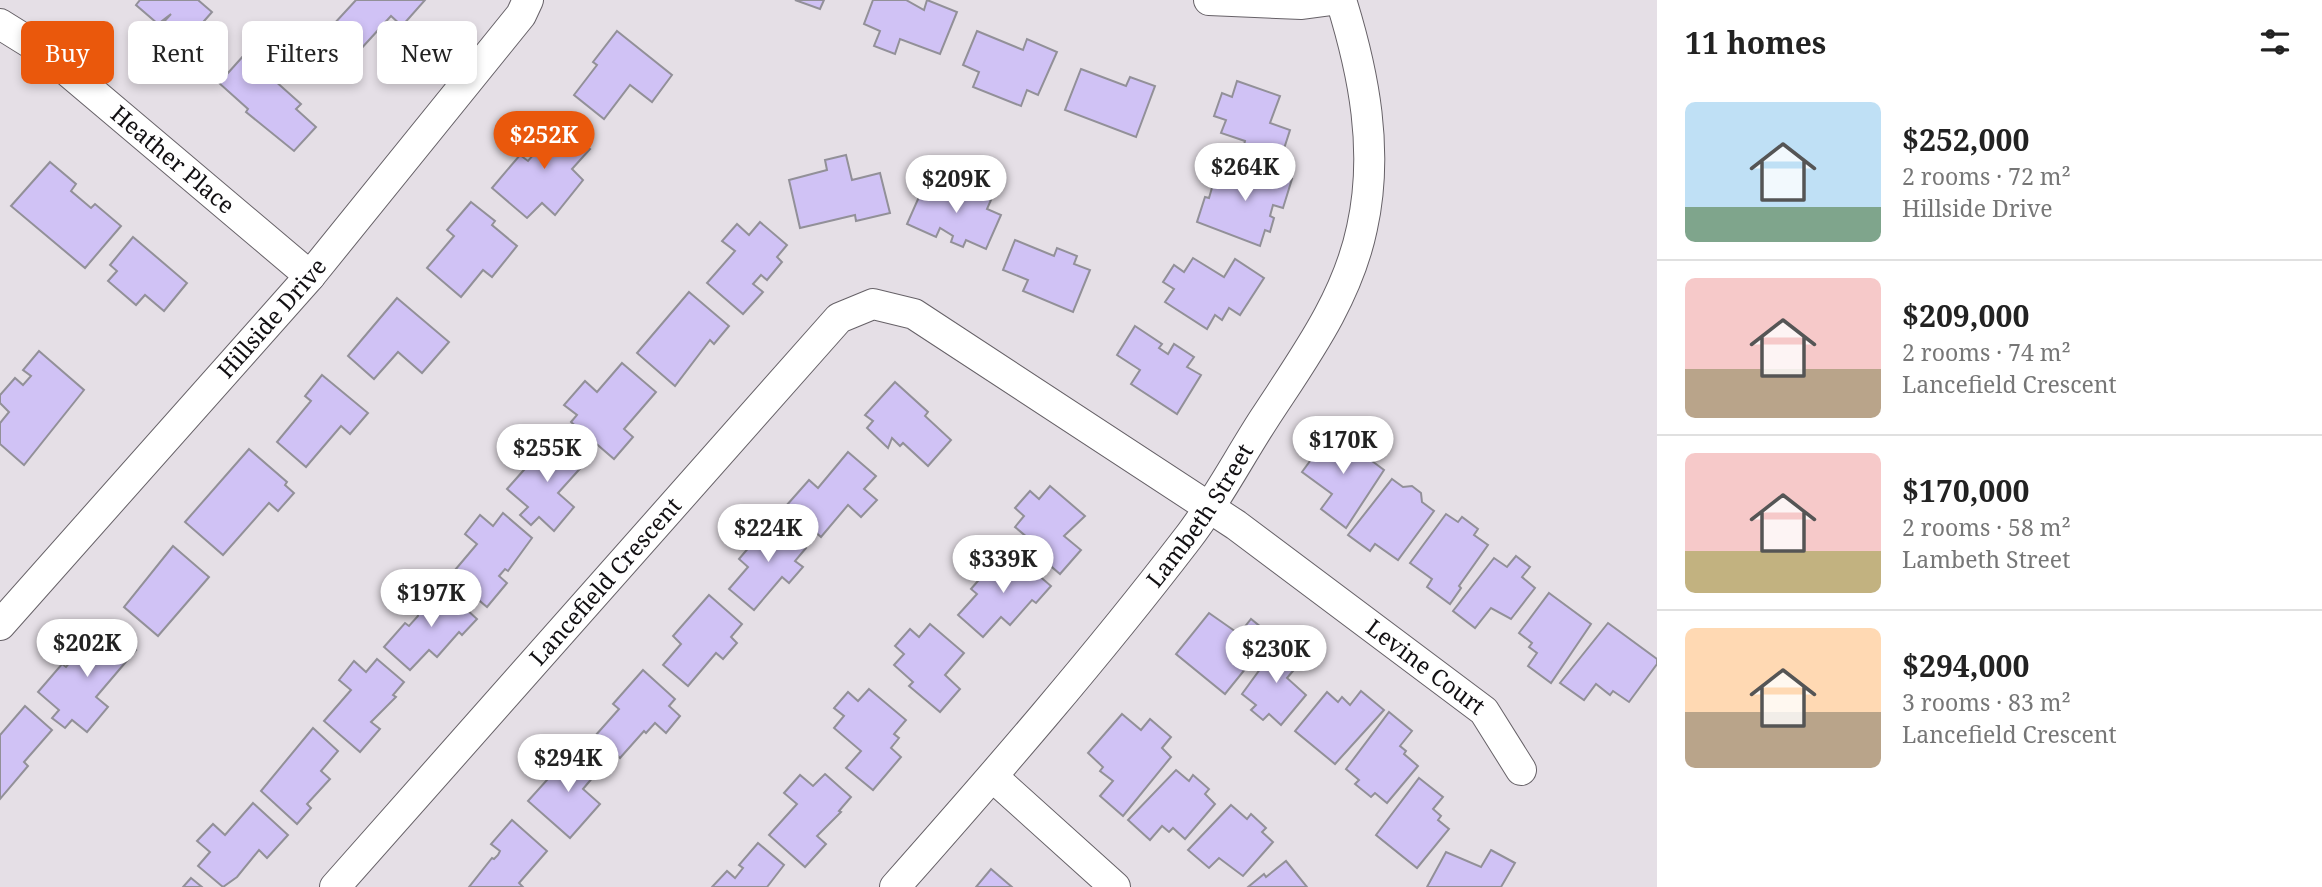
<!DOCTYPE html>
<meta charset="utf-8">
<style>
body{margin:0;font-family:"Noto Serif",serif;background:#f2f2f2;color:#222;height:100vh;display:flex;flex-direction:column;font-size:26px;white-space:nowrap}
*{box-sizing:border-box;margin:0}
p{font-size:23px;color:#767676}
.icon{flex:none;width:38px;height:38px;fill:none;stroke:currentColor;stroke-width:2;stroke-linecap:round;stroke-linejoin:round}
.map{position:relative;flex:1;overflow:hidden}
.drawer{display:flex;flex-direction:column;background:#fff;width:665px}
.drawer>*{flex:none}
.banner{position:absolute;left:21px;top:21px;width:665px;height:63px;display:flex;gap:14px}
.price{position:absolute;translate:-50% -60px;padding:0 16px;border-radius:24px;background:#fff;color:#222;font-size:23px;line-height:46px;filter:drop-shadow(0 2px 4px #0008)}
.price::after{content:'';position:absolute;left:50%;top:42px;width:21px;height:16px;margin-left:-10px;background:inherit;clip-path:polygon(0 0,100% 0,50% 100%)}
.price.on{background:#ea580c;color:#fff}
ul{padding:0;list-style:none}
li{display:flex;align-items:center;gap:21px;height:175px;padding:0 28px}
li+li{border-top:2px solid #e0e0e0}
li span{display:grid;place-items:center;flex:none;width:196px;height:140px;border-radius:10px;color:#555}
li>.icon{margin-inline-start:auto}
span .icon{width:84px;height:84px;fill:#fffc;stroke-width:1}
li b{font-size:30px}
h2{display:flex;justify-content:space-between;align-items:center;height:84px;padding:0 28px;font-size:30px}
.tag{padding:0 24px;border-radius:10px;background:#fff;box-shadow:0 4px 10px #0003;font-size:24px;line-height:63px}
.tag.on{background:#ea580c;color:#fff}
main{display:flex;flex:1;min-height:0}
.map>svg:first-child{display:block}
</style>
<main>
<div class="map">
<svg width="1657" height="887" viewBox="0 0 1657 887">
<rect width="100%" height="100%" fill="#e5dfe6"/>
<!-- building -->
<g fill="#d0c2f5" stroke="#929098" stroke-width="2">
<path d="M140 0H198L212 12 183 45 161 25 171 14 158 24 136 5Z"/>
<path d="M356 0H425L402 26 391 16 348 63 321 38Z"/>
<path d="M795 0H824L820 9Z"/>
<path d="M873 0H906L924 10 927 0 957 12 940 54 900 39 895 54 874 46 880 31 864 24Z"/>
<path d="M617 31 672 75 652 102 630 85 604 119 574 95 597 65 593 62Z"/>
<path d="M977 31 1023 50 1027 39 1057 52 1038 95 1027 90 1021 106 973 87 979 72 963 65Z"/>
<path d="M245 54 301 104 296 109 316 127 294 151 246 112 248 109 219 83Z"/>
<path d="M1081 69 1126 86 1130 77 1155 86 1136 137 1065 110Z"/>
<path d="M1237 81 1280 96 1270 123 1290 130 1281 158 1244 145 1245 141 1221 133 1226 120 1214 116 1222 93 1232 97Z"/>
<path d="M551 115 590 149 572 169 583 180 555 215 542 203 527 218 492 188 520 155 528 161 541 146 531 137Z"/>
<path d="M846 155 852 180 880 173 890 213 856 221 855 215 800 228 789 180 827 170 825 160Z"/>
<path d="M1234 160 1292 179 1283 208 1273 205 1270 216 1274 218 1270 232 1265 230 1260 246 1197 222 1205 197 1209 198 1214 181 1226 185Z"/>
<path d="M50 162 76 184 71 191 91 208 95 204 121 226 85 268 11 206Z"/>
<path d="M926 181 965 198 972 183 994 193 987 209 1001 215 986 249 966 240 963 247 951 242 953 236 940 228 936 237 907 224Z"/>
<path d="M471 202 495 221 492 225 517 246 492 277 483 270 461 297 427 268 454 236 447 230Z"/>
<path d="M760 222 787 245 777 257 782 262 767 280 761 275 753 284 763 292 743 314 707 283 735 251 722 241 737 224 749 235Z"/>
<path d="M133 237 187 283 164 311 145 295 136 305 108 281 117 271 110 265Z"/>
<path d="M1015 240 1054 256 1057 248 1077 256 1074 264 1090 270 1073 312 1023 291 1028 280 1003 270Z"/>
<path d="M1193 258 1224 277 1235 259 1264 278 1240 315 1229 308 1222 320 1215 315 1207 329 1165 302 1174 289 1163 282 1174 265 1184 272Z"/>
<path d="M689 292 729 326 714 344 710 340 675 386 637 353Z"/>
<path d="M397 298 449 342 422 373 398 352 374 379 348 356Z"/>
<path d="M1135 326 1162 344 1159 348 1168 354 1174 344 1194 357 1187 367 1201 375 1177 414 1131 384 1140 370 1117 355Z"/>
<path d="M39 351 84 390 24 465 0 444V423L9 412 0 403V395L15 378 23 385 31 376 23 370Z"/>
<path d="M622 363 656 392 624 429 633 437 614 459 571 422 577 415 564 405 585 381 597 392Z"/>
<path d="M322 375 368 413 350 434 341 426 306 467 277 442 311 401 305 396Z"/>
<path d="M895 382 928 412 925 416 951 440 928 466 903 443 900 446 892 438 888 448 867 428 873 421 865 415Z"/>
<path d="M1332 431 1345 442 1348 437 1366 451 1364 455 1384 470 1346 528 1321 509 1332 494 1302 472Z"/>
<path d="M555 435 586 462 558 493 574 507 554 531 539 517 531 525 520 515 528 507 507 489Z"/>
<path d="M249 449 287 482 285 485 294 493 278 511 269 503 223 555 185 522Z"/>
<path d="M848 452 876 476 864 489 877 500 861 517 848 505 821 537 786 506 809 480 818 488Z"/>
<path d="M1392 479 1403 487 1412 486 1421 493 1422 502 1434 511 1398 560 1375 544 1370 551 1348 535Z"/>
<path d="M1050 486 1085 516 1064 536 1081 550 1060 574 1031 549 1035 544 1015 527 1024 516 1015 508 1030 491 1039 499Z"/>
<path d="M503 513 532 538 508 571 505 569 499 576 507 583 487 607 450 576 477 544 465 534 480 515 493 526Z"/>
<path d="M1446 514 1458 522 1462 517 1478 529 1474 535 1488 545 1459 586 1461 588 1450 604 1427 587 1432 579 1410 563Z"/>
<path d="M773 519 806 548 795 561 803 567 789 583 782 577 754 610 729 589 748 567 739 559Z"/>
<path d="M173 546 209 577 158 636 124 607Z"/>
<path d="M1016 556 1051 586 1036 603 1032 600 1010 625 1001 617 983 637 958 615 977 594 971 589 996 560 1005 568Z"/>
<path d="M1516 556 1530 567 1522 577 1535 588 1511 619 1491 608 1475 628 1453 611 1494 558 1507 567Z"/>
<path d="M443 588 477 619 462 635 459 632 437 657 429 650 410 670 384 647 405 623 409 626 418 616 417 603 432 599Z"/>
<path d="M1549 593 1591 624 1551 683 1528 666 1537 653 1529 647 1532 643 1519 633Z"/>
<path d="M709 595 742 624 731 637 737 643 723 659 716 653 688 686 663 665 681 644 673 636Z"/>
<path d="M1209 613 1239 634 1251 619 1272 636 1225 694 1176 654Z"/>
<path d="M104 623 136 650 96 697 108 707 87 732 72 720 65 728 52 718 59 710 38 692 62 664 66 667Z"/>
<path d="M1608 623 1657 659V664L1629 702 1613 691 1610 695 1596 684 1584 700 1560 683Z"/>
<path d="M930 624 964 653 945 675 960 689 940 712 909 686 913 682 894 665 904 654 895 646 910 629 919 637Z"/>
<path d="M1282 639 1304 658 1287 678 1306 695 1281 725 1269 714 1263 720 1251 710 1256 705 1242 694Z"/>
<path d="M377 659 404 682 393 695 396 697 371 722 380 729 360 752 324 721 351 690 339 680 354 661 366 672Z"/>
<path d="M643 670 675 699 669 706 680 716 666 733 655 723 646 733 644 731 620 758 595 736 619 709 613 704Z"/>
<path d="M869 689 906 720 894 734 899 738 891 748 901 757 873 790 846 768 861 751 834 728 844 716 834 708 848 692 858 701Z"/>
<path d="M1361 691 1384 710 1335 764 1295 731 1327 692 1338 702 1342 697 1350 705Z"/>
<path d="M25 706 52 730 24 762 28 766 0 799V735Z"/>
<path d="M1389 712 1412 731 1400 746 1406 751 1404 754 1418 766 1387 803 1375 793 1371 797 1355 784 1359 780 1346 769Z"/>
<path d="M1122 714 1141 730 1150 719 1171 737 1162 748 1171 757 1123 816 1100 796 1113 781 1100 771 1103 767 1088 753Z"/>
<path d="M313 728 338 751 321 771 330 779 307 804 311 808 297 824 261 791Z"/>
<path d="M575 749 599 770 583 789 600 804 570 838 528 801Z"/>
<path d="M1176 770 1189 781 1193 775 1209 789 1205 794 1215 804 1185 839 1173 828 1169 832 1162 826 1150 840 1128 820Z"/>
<path d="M825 774 851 797 839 811 841 812 817 836 826 844 805 867 769 835 797 804 784 793 800 775 813 786Z"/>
<path d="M1419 778 1443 797 1433 809 1441 816 1438 820 1449 829 1417 868 1376 835Z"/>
<path d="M253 803 288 835 267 858 259 850 237 877 223 887 198 866 210 852 197 841 213 824 225 835Z"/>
<path d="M1231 805 1247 819 1251 814 1266 828 1262 832 1273 842 1243 876 1219 858 1209 868 1188 850Z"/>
<path d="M512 820 547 851 519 883 523 887H469L492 858 494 859 498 855 500 851 491 844Z"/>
<path d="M758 843 784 865 767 887H712L727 871 735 878 743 868 739 865Z"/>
<path d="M1491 850 1515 863 1501 887H1427L1446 852 1481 867Z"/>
<path d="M1286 861 1307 887H1248L1264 874 1266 877Z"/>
<path d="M991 869 1012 887H976Z"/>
<path d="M191 878 202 887H183Z"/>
</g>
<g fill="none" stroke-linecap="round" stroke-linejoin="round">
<!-- minor casing -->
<g stroke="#666167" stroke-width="32">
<g id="minor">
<path d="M1209 0 1302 4 1332 0"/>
<path id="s1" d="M0 24 45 52 310 276"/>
<path id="s2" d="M0 625 310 276 521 15 528 0"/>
<path d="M993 777 1115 887"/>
<path id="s3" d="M335 887 839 318 873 304 914 314 1236 525 1484 711 1521 770"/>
<path id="s4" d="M895 887C995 774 1095 659 1187 539 1216 502 1238 459 1264 419 1303 359 1347 300 1362 228 1379 151 1364 74 1341 0"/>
</g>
</g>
<!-- minor -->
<use href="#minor" stroke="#fff" stroke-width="30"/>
</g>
<g text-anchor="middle" stroke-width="7" stroke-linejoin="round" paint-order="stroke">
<!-- street labels -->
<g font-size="23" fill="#121013" stroke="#fff">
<text dy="8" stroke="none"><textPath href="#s1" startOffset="220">Heather Place</textPath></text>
<text dy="8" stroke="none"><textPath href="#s2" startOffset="410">Hillside Drive</textPath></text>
<text dy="8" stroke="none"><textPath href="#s4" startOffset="481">Lambeth Street</textPath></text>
<text dy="8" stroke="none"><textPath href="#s3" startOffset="408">Lancefield Crescent</textPath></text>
<text dy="8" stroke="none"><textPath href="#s3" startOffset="1461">Levine Court</textPath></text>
</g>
</g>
</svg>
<b class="price on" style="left:544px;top:171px">$252K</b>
<b class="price" style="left:1245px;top:203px">$264K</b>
<b class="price" style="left:956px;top:215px">$209K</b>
<b class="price" style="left:1343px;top:476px">$170K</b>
<b class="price" style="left:547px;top:484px">$255K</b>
<b class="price" style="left:768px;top:564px">$224K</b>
<b class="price" style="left:1003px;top:595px">$339K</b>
<b class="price" style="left:431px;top:629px">$197K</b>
<b class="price" style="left:87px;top:679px">$202K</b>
<b class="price" style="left:1276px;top:685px">$230K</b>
<b class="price" style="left:568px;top:794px">$294K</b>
<div class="banner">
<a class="tag on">Buy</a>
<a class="tag">Rent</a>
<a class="tag">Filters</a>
<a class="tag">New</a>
</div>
</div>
<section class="drawer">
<h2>11 homes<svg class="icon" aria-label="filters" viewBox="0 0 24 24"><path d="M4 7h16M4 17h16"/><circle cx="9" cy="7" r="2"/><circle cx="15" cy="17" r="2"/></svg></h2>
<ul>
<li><span style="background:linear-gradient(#bfe0f5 75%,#7fa58c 0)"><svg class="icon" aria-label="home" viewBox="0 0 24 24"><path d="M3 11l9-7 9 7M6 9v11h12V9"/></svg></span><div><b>$252,000</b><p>2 rooms · 72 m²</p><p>Hillside Drive</p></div></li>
<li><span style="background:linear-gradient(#f6c9c9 65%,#b9a48a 0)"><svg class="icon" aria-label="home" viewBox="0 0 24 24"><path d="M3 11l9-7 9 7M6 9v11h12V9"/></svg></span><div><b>$209,000</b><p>2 rooms · 74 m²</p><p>Lancefield Crescent</p></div></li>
<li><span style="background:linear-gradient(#f6c9c9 70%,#c2b280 0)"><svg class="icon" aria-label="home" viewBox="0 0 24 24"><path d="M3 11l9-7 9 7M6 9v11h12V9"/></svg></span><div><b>$170,000</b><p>2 rooms · 58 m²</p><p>Lambeth Street</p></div></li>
<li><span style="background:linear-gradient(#ffd9b3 60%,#b9a48a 0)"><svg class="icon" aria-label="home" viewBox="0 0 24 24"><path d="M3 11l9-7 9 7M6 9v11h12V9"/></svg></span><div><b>$294,000</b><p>3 rooms · 83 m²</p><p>Lancefield Crescent</p></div></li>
</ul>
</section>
</main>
